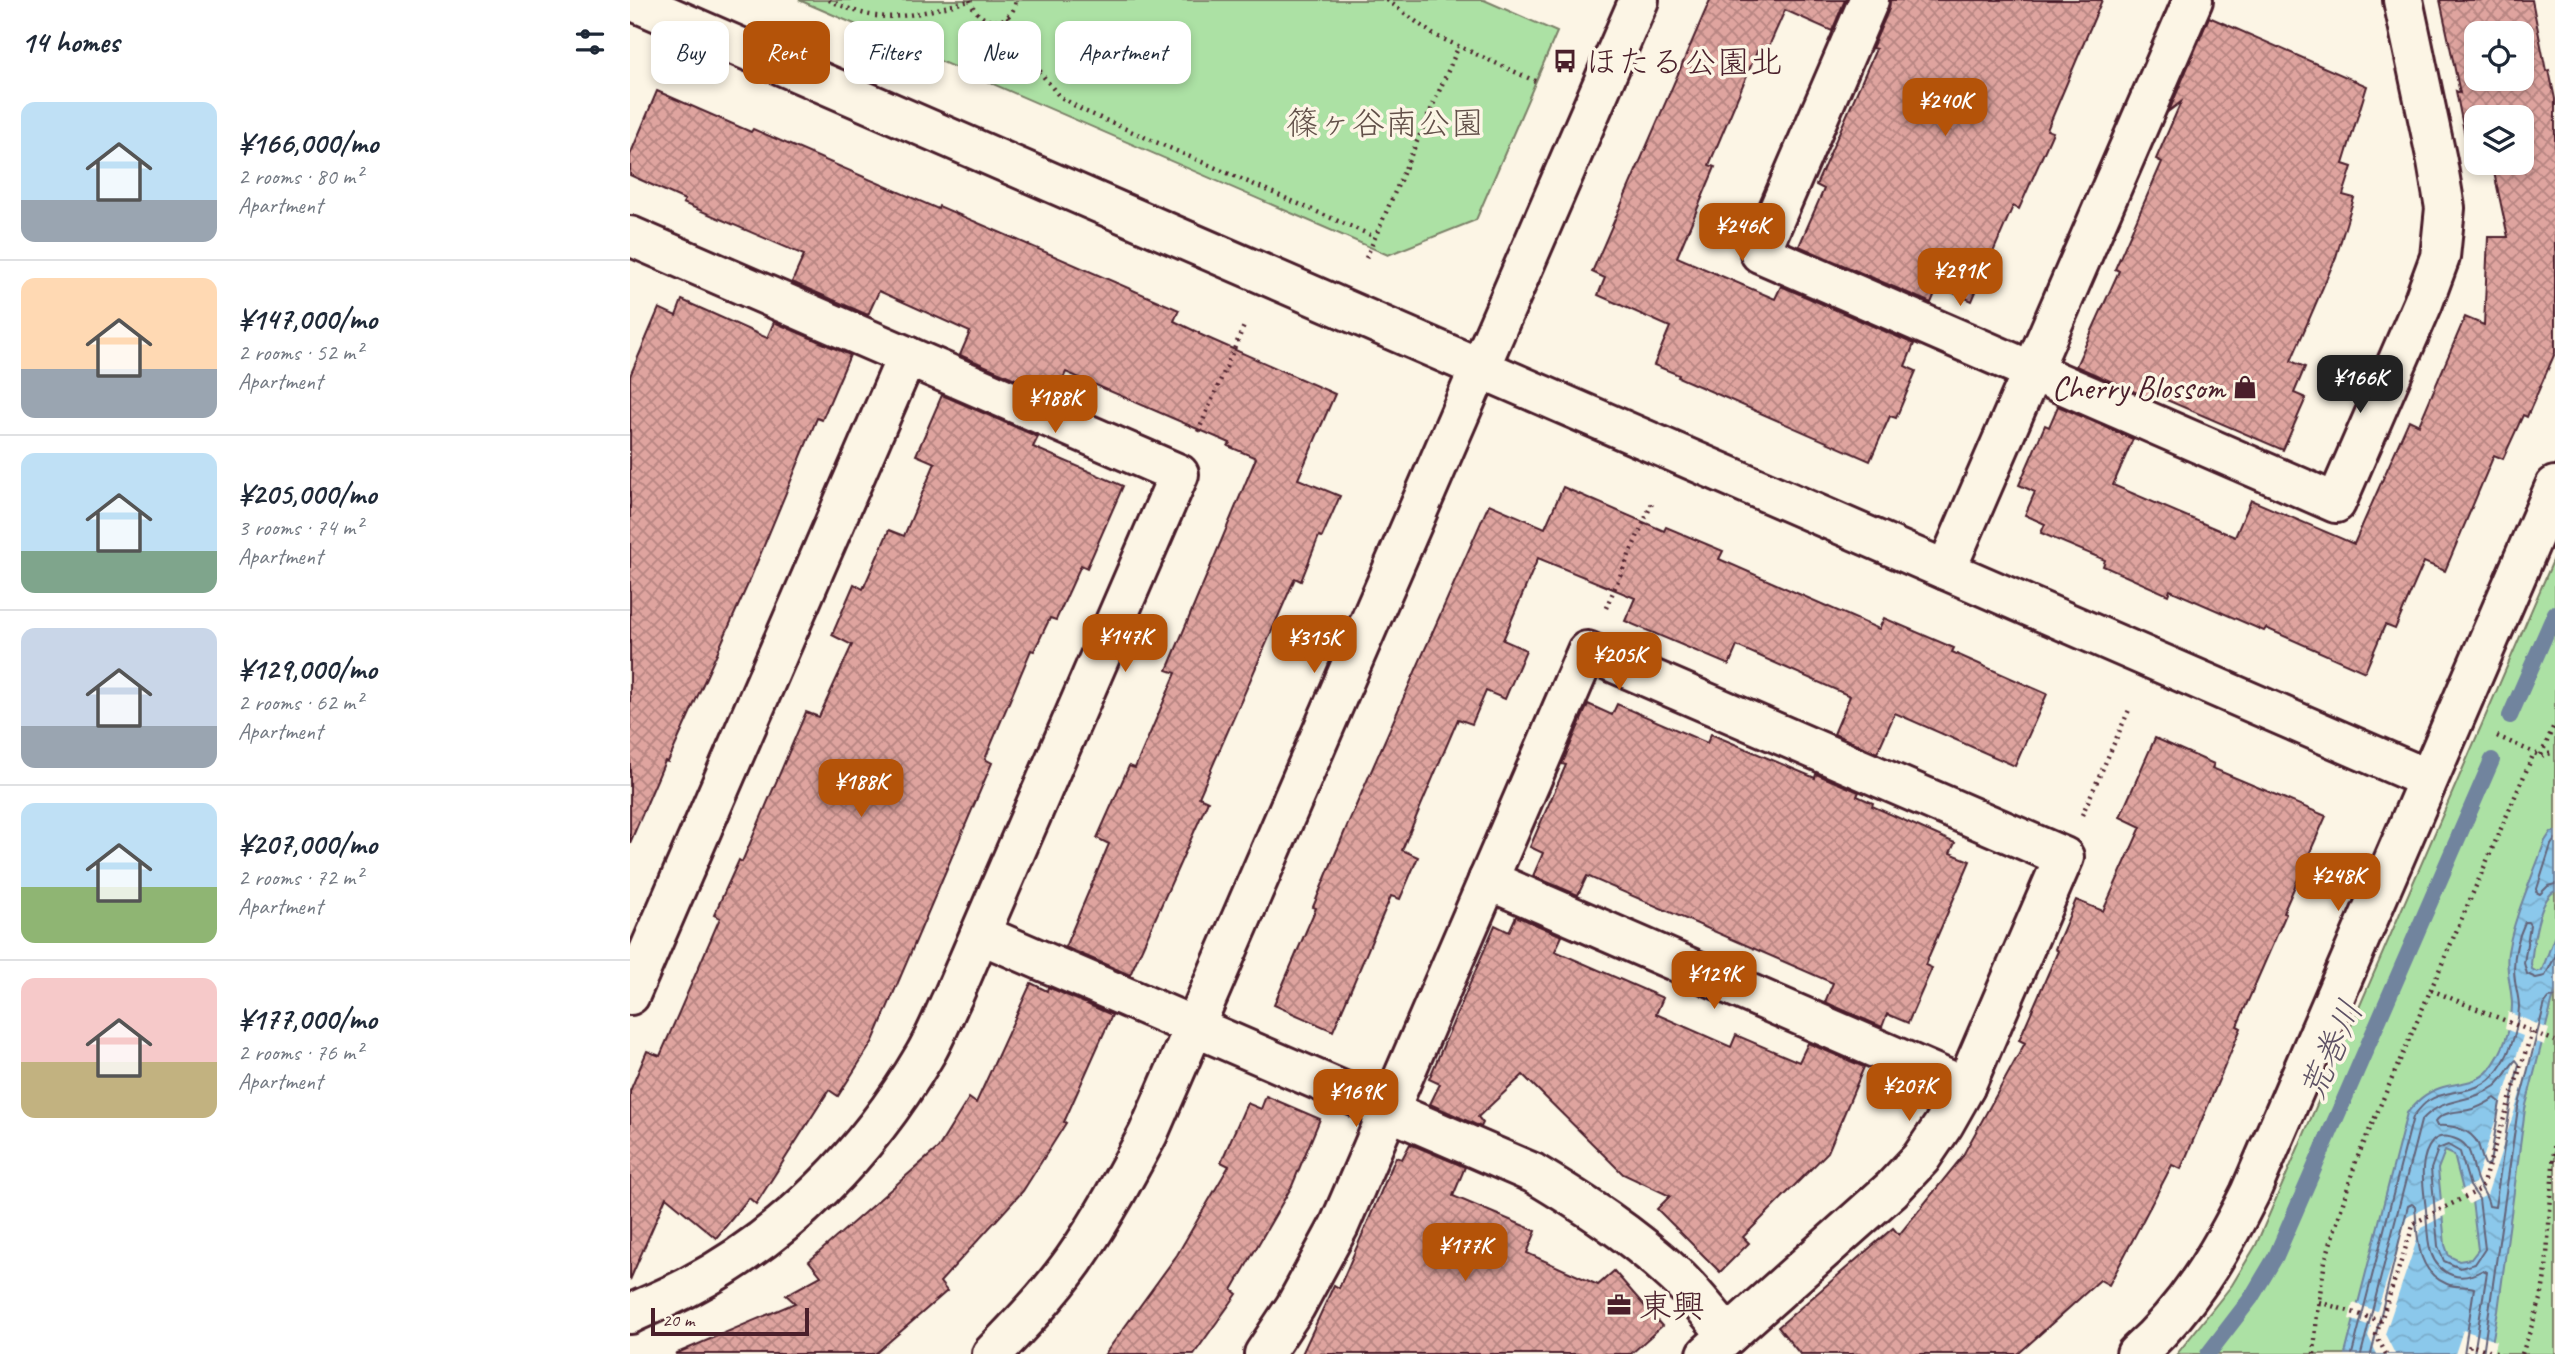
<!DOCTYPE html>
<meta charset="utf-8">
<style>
body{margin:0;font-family:Caveat,"Klee One",sans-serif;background:#f2f2f3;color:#1f2937;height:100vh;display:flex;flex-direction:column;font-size:26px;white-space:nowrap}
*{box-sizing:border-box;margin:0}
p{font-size:23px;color:#747a83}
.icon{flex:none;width:38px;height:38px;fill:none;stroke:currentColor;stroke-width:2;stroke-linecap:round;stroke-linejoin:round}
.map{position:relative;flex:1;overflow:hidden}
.side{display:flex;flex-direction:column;background:#fff;width:630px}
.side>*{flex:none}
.hud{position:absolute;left:21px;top:21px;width:665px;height:63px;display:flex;gap:14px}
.tools{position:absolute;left:1834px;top:21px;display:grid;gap:14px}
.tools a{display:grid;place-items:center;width:70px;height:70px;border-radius:14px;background:#fff;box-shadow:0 4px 10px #0003;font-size:35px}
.scale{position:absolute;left:21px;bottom:18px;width:158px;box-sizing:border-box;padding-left:7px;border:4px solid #4a1f2b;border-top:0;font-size:19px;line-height:24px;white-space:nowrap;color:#4a1f2b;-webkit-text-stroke:5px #fcf5e5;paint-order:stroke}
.price{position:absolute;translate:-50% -60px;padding:0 16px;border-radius:14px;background:#b45309;color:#fff;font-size:23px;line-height:46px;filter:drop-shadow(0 2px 4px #0008)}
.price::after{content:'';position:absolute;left:50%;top:42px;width:21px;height:16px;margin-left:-10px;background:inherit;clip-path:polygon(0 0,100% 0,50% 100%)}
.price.selected{background:#222;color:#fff}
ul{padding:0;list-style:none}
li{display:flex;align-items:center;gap:21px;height:175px;padding:0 21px}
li+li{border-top:2px solid #e0e1e3}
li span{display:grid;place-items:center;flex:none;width:196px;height:140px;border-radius:14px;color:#555}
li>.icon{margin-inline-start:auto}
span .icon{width:84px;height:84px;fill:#fffc;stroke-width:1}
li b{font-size:30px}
h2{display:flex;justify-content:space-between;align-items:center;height:84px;padding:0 21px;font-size:30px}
.pill{padding:0 24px;border-radius:14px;background:#fff;box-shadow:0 4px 10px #0003;font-size:24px;line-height:63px}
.pill.selected{background:#b45309;color:#fff}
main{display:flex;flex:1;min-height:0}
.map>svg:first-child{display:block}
</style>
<main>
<section class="side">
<h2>14 homes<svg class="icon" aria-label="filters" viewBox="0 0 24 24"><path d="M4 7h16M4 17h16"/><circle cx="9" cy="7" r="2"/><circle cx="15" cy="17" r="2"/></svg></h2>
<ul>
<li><span style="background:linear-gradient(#bfe0f5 70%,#9aa5b1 0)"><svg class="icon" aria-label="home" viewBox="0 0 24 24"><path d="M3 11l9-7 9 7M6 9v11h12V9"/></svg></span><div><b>¥166,000/mo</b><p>2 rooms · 80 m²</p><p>Apartment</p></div></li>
<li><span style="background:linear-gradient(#ffd9b3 65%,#9aa5b1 0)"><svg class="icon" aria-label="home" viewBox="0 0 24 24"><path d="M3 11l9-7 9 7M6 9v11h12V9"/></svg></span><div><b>¥147,000/mo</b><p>2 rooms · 52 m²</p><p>Apartment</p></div></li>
<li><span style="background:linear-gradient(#bfe0f5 70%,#7fa58c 0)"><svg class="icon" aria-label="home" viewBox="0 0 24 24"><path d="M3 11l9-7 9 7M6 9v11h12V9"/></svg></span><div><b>¥205,000/mo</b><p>3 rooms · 74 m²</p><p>Apartment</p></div></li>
<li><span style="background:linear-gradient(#c9d6e8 70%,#9aa5b1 0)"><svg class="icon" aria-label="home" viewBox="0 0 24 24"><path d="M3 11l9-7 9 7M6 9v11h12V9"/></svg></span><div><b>¥129,000/mo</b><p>2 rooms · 62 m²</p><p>Apartment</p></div></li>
<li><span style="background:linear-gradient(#bfe0f5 60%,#8fb573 0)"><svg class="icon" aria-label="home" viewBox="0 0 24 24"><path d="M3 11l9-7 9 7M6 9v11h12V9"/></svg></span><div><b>¥207,000/mo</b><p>2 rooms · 72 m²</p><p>Apartment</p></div></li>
<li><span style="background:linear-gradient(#f6c9c9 60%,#c2b280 0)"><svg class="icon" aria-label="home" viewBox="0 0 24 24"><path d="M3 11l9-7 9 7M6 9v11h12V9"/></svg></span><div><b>¥177,000/mo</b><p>2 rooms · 76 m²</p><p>Apartment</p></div></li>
</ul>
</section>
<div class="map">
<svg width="1925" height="1354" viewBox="0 0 1925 1354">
<defs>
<pattern id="water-waves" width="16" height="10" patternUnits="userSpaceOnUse" patternTransform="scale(1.75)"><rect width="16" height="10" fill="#8bc8eb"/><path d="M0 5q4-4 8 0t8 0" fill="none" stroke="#79abca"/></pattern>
<pattern id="building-cross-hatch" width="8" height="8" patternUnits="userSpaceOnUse" patternTransform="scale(1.75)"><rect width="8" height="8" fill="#dfa49f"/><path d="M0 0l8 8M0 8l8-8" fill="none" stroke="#b78582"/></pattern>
</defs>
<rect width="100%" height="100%" fill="#fcf5e5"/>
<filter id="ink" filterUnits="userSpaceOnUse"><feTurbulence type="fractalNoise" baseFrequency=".0143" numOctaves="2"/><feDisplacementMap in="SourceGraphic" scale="14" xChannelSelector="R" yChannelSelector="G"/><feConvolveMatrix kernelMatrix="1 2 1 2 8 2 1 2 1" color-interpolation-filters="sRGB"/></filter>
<g filter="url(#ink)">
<!-- park -->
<g fill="#ace1a4" stroke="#7b8068" stroke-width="2">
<path d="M169 0H854L927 32 846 220 758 255Z"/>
<path d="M1925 556V1354H1547L1602 1285 1626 1245Z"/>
</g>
<!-- water -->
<path fill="url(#water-waves)" stroke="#71849e" stroke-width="2" fill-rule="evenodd" d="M1921 832H1925V891C1909 899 1903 945 1901 964L1902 969 1907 972 1912 970 1925 935V991L1895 1109 1868 1311 1860 1354H1715L1777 1113C1787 1101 1795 1093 1810 1088 1827 1082 1846 1085 1859 1070 1873 1053 1882 1027 1882 1005 1882 987 1875 971 1878 952 1884 916 1903 876 1915 841ZM1815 1151 1824 1155 1833 1190 1842 1201 1848 1250 1841 1259 1829 1261 1819 1256 1815 1245 1808 1169Z"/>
<!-- pier -->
<g fill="#fcf5e5">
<path d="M1878 1012 1919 1029 1914 1045 1907 1042 1857 1195 1839 1204 1830 1191 1845 1183 1893 1036 1875 1029Z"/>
<path d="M1814 1198 1816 1215 1791 1228 1755 1334 1765 1354H1747L1738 1336 1741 1326 1719 1319 1723 1303 1747 1311 1777 1217Z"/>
<path d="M1833 1330 1866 1341 1863 1354H1825Z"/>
</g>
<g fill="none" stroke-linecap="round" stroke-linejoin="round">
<!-- shore -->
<g stroke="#646378" stroke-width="2">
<path d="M1925 839 1921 845 1906 892 1910 894 1918 886 1925 884"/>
<path d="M1865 1098 1870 1102 1860 1163 1856 1166C1852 1160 1851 1152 1848 1144 1841 1129 1822 1125 1807 1126L1805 1122C1814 1110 1829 1113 1843 1109 1851 1107 1858 1102 1865 1098Z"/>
<path d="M1818 1145 1830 1152 1840 1186 1849 1199 1855 1249 1845 1264 1830 1268 1814 1261 1808 1246 1801 1169 1808 1149Z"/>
<path d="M1722 1354 1783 1117C1787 1112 1792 1105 1798 1101 1818 1088 1845 1095 1862 1077 1879 1060 1888 1030 1889 1007 1889 998 1886 989 1885 981 1882 961 1887 940 1895 922H1898L1900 925 1894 963 1897 974 1906 978 1915 976 1925 957"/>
<path d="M1731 1354 1791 1121C1814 1095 1838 1105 1865 1086 1874 1079 1878 1067 1886 1060L1889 1064 1880 1107 1865 1207 1859 1206C1857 1195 1852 1191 1848 1182 1841 1167 1844 1147 1828 1140 1819 1136 1810 1134 1803 1141 1787 1159 1794 1189 1796 1210 1798 1234 1795 1265 1822 1275 1832 1279 1844 1275 1853 1270L1857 1272 1844 1354"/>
<path d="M1741 1354 1778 1206 1782 1204 1785 1206C1788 1236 1785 1271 1817 1284 1826 1288 1836 1285 1844 1288L1834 1354"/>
<path d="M1853 1354 1888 1108 1915 1003 1919 998 1925 997"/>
</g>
<!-- stream -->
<g stroke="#71849e" stroke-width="16">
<path d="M1880 716 1925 613"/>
<path d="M1578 1354 1621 1298 1646 1256 1862 760"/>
</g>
</g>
<!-- building -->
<g fill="url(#building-cross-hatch)" stroke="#4a1f2b" stroke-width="2" fill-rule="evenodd">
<path d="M1080 0H1215L1202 31 1155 10 1136 53 1128 49 1079 165 1085 167 1047 257 1145 299 1151 286 1284 344 1275 366 1286 371 1266 418 1260 416 1240 461 1048 377 1049 375 1024 365 1040 327 968 295 975 278 962 272Z"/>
<path d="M1260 0H1472L1417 130 1423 132 1389 209 1383 206 1342 301 1308 286 1301 303 1169 246 1194 189 1186 185 1246 49 1242 48 1259 9Z"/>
<path d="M1810 0H1902L1916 71 1919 70 1925 99V353L1897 417 1893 415 1873 459 1864 455 1815 571 1794 562 1765 629 1755 625 1735 672 1636 628 1634 631 1540 590 1538 595 1473 566 1475 560 1411 533 1415 524 1395 515 1405 492 1389 485 1415 425 1419 427 1428 406 1503 439 1483 485 1605 537 1621 500 1724 544 1779 420 1789 425 1835 317 1854 325 1858 237H1878L1862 163H1892V117H1846V144L1837 146 1826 91 1830 93ZM1846 33H1892V79H1846Z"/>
<path d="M1579 17 1737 86 1713 164 1722 167 1713 195 1724 198 1706 257 1661 361 1675 367 1664 393 1676 398 1653 450 1523 394 1521 399 1446 366 1489 271 1485 269 1532 162 1526 159 1551 102 1539 111Z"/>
<path d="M27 91 121 132 123 129 308 209 309 206 549 310 544 321 569 333V334L705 394 668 479 710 496 692 537 689 536 671 581 665 578 651 610 569 797 578 801 500 975 435 947 479 844 467 838 499 766 505 768 546 673 537 670 626 458 598 446 600 443 436 372 425 396 330 355 340 332 249 291 238 315 162 282 174 255 53 203 55 200 0 175V155Z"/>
<path d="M52 300 137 338 144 322 220 355 192 420 187 418 118 584 38 762 35 761 0 843V376L29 308 46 316Z"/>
<path d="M312 395 408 437 403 447 493 486 457 568 451 565 426 620 420 618 404 651 401 650 355 759 362 763 243 1041 208 1096 199 1090 126 1204 119 1198 86 1238 36 1197 0 1280V1091L17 1051 30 1056 90 918 84 915 109 860 112 862 176 712 189 717 222 645 202 635 224 584 233 589 259 530 274 536 305 463 286 455Z"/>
<path d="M933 487 1034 531 1036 527 1093 551 1089 559 1249 629 1254 618 1324 648 1322 652 1417 694 1385 766 1265 713 1247 753 1204 734 1220 696 1107 646 1099 665 995 621 1005 598 908 558 873 640 896 650 875 699 856 691 842 724 828 719 772 850 788 857 770 899 761 896 703 1031 644 1005 686 908 683 907 717 826 859 504 915 528Z"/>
<path d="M958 704 982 715 987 704 1077 743 1081 734 1185 778 1186 774 1229 792 1227 796 1243 803 1242 806 1325 843 1320 853 1340 861 1295 965 1302 968 1278 1023 1257 1014 1252 1027 1195 1002 1203 983 957 876 948 895 903 876 913 853 900 847 936 765 932 764Z"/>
<path d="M1525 738 1584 764 1582 768 1696 816 1653 913 1656 914 1607 1026 1611 1028 1551 1169 1542 1165 1479 1285 1470 1280 1388 1354H1170L1148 1327 1263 1228 1269 1235 1332 1157 1395 1043 1389 1040 1428 951 1425 949 1446 900 1473 911 1511 827 1490 817Z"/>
<path d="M886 916 932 936 925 951 1033 998 1026 1014 1101 1047 1106 1035 1169 1062 1178 1043 1234 1067 1198 1152 1113 1237 1119 1243 1090 1272 1027 1209 1040 1196 993 1174 893 1075 848 1117 853 1123 851 1127 800 1104 810 1084 799 1079 865 925 879 932Z"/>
<path d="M401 983 417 991 418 987 482 1015 434 1122 436 1123 393 1191 310 1282 317 1291 245 1354H45L165 1303 156 1295 191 1276 179 1261 308 1148 339 1098 346 1103Z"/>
<path d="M636 1096 690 1119 662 1186 602 1290 607 1294 564 1354H475L547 1255 599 1166 591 1162 617 1103 631 1109Z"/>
<path d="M780 1144 835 1167 823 1196 906 1231 897 1253 968 1285 984 1271 1032 1326 1001 1354H672L704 1285 709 1288 766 1157 772 1159Z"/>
</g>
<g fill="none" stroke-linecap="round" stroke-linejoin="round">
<!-- minor casing -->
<g stroke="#4a1f2b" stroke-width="44">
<g id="minor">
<path d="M1 0 1798 779"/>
<path d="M1239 0 1130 253 1706 503 1793 303 1810 257 1815 208 1807 161 1773 0"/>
<path d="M0 236 549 474 324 994C314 1014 306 1036 294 1056 238 1152 157 1235 58 1287 39 1297 19 1305 0 1314"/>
<path d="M1316 570 1563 0"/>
<path d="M858 880 1335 1087"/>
<path d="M350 934 903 1173C953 1203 1001 1234 1044 1274 1064 1292 1080 1315 1098 1335"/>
<path d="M0 995 277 356"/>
<path d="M362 1354C391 1324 420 1294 444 1260 472 1220 495 1177 518 1134L1009 0"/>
<path d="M634 1354 665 1307 709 1226 957 651 1434 857 1335 1087 1314 1124 1291 1158 1262 1189 1077 1354"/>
<path d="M1506 1354C1557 1309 1590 1253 1620 1193L1925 486"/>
</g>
</g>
<!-- path -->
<g stroke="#4a1f2b" stroke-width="4.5" stroke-dasharray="2 5" stroke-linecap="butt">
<path d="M199 0C214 7 230 14 246 16 276 20 311 7 340 1"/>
<path d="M340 0C348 27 382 29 386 0"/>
<path d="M757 0 804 35 905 81"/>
<path d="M377 17 413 76 429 96 452 110 745 237"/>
<path d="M736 258 828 48"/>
<path d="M568 432 614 326"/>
<path d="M976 608 1022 503"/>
<path d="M1867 736 1911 756 1925 752"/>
<path d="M1911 755 1925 723"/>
<path d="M1452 815 1499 710"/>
<path d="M1801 990 1925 1041"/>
<path d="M1689 1302 1751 1321"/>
<path d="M1684 1354 1687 1313 1695 1261 1726 1161 1904 753"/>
<path d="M1756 1354 1746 1335 1784 1223 1851 1189 1902 1032"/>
<path d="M1837 1354 1840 1345 1869 1354"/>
<path d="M1892 1354 1911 1299 1916 1270 1925 1135"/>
</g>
<!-- minor -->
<use href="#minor" stroke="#fcf5e5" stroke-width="38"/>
</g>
</g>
<!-- icons -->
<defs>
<g id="bus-bare" transform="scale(1.89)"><path d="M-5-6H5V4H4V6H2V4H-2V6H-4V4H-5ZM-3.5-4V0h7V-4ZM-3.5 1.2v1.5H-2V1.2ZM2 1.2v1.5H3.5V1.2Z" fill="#4a1f2b" stroke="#fcf5e5" stroke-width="2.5" paint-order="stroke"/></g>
<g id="shop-bare" transform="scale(1.89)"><path d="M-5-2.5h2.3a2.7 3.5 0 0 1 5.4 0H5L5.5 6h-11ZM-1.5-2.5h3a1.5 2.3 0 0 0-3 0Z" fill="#4a1f2b" stroke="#fcf5e5" stroke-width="2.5" paint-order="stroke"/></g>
<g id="office-bare" transform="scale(1.89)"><path d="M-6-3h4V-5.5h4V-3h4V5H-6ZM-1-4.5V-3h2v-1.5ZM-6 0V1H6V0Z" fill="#4a1f2b" stroke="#fcf5e5" stroke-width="2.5" paint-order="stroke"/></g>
</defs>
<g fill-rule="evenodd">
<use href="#bus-bare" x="935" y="61"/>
<use href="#shop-bare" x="1615" y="387"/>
<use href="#office-bare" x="989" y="1305"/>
</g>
<g text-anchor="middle" stroke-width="7" stroke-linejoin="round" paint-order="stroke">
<!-- poi labels -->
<g font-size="33" fill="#4a1f2b" stroke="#fcf5e5" text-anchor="start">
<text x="955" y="73">ほたる公園北</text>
<text x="1595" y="399" text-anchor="end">Cherry Blossom</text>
<text x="1009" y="1317">東興</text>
</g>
<!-- park labels -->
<g font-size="33" fill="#625049" stroke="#fcf5e5">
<text x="755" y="134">篠ヶ谷南公園</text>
</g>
<!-- water labels -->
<g font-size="35" font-style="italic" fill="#5e5265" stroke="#fcf5e5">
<text transform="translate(1701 1050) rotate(-66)" y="12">荒巻川</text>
</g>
</g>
</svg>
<div class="tools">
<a><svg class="icon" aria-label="locate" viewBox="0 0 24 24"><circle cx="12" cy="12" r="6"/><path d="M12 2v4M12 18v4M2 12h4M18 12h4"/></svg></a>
<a><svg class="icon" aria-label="layers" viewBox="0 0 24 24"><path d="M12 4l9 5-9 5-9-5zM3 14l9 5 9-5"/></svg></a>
</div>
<div class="scale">20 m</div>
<b class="price" style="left:1315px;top:138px">¥240K</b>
<b class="price" style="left:1112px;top:263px">¥246K</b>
<b class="price" style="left:1330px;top:308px">¥291K</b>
<b class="price selected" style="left:1730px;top:415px">¥166K</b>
<b class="price" style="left:425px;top:435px">¥188K</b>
<b class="price" style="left:495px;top:674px">¥147K</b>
<b class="price" style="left:684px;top:675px">¥315K</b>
<b class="price" style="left:989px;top:692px">¥205K</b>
<b class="price" style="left:231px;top:819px">¥188K</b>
<b class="price" style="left:1708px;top:913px">¥248K</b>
<b class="price" style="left:1084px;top:1011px">¥129K</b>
<b class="price" style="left:1279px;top:1123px">¥207K</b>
<b class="price" style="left:726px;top:1129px">¥169K</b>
<b class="price" style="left:835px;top:1283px">¥177K</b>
<div class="hud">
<a class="pill">Buy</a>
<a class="pill selected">Rent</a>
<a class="pill">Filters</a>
<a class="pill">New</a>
<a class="pill">Apartment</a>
</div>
</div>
</main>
